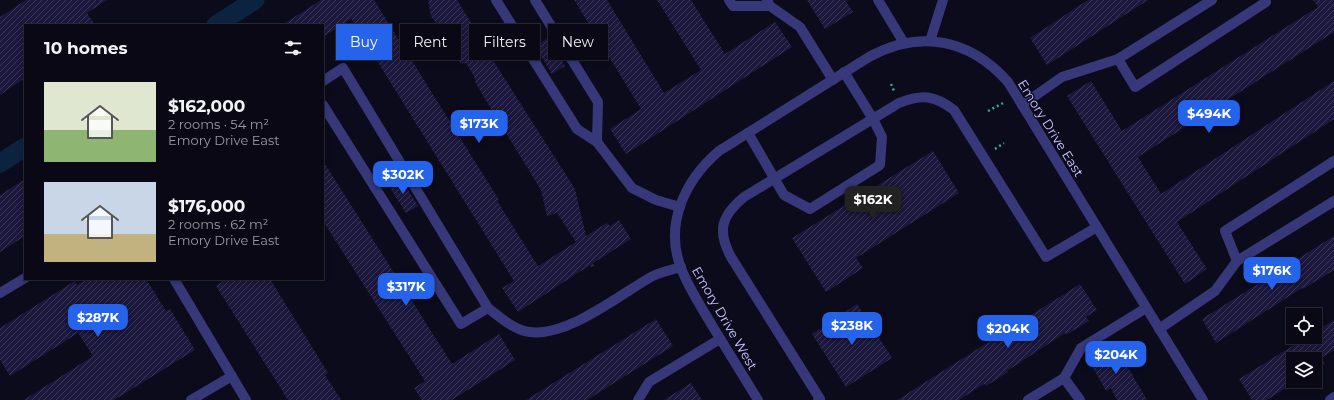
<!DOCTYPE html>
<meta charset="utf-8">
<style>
body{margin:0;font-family:Montserrat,sans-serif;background:#12111d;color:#f1f3f6;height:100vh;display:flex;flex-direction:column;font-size:15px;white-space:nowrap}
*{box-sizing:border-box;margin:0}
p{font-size:13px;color:#999aa0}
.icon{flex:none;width:22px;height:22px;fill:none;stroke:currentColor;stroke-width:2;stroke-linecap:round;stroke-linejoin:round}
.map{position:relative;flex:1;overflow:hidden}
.details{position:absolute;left:24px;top:24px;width:300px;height:256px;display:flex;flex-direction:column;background:#090814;border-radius:0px;box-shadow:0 2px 6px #0003,0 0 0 1px #292934}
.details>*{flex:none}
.banner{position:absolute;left:336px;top:24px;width:380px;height:36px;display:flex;gap:8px}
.controls{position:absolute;left:1286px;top:308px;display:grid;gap:8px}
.controls a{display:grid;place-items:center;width:36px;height:36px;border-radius:0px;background:#090814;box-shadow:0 2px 6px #0003,0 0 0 1px #292934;font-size:20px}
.price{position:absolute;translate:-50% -34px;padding:0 9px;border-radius:8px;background:#2563eb;color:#fff;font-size:13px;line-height:26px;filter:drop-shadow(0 1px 2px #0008)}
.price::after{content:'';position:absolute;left:50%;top:24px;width:12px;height:9px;margin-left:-6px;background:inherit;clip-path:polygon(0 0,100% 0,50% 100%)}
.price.on{background:#222;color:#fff}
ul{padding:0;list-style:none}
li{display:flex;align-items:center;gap:12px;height:100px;padding:0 20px}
li span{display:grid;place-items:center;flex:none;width:112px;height:80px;border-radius:0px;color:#555}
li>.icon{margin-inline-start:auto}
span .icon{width:48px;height:48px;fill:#fffc;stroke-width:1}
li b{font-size:17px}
h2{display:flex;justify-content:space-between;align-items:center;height:48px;padding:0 20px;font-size:17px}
.pill{padding:0 14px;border-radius:0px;background:#090814;box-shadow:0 2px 6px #0003,0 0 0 1px #292934;font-size:14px;line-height:36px}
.pill.on{background:#2563eb;color:#fff}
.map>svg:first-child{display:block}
</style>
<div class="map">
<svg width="1334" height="400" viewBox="0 0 1334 400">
<defs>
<pattern id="building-hatch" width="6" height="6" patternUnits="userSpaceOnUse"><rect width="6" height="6" fill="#1c173c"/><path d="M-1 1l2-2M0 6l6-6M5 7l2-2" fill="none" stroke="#3c3759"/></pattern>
</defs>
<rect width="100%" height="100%" fill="#0c0b1b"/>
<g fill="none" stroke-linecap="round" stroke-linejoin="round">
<!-- canal -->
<g stroke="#0b233f" stroke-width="19">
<path d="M216 25 255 0"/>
<path d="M0 163 25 147"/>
</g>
</g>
<!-- building -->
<g fill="url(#building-hatch)">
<path d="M26 0H107L87 13 95 25H25V78L0 95V17Z"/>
<path d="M321 0H374L499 200 497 201 538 266 576 242 557 213 547 216 541 190 476 84 474 76 466 63 461 64 452 50 447 26 439 28 431 16 428 0H457L488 50 487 51 575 189 586 236 607 223 610 226 619 220 631 239 593 263 594 266 591 267 590 265 518 312 502 288 514 281 351 19 323 37V25H282Z"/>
<path d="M574 0H607L664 93 701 70 657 0H691L725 54 775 22 792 47 626 154 610 129 641 109Z"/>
<path d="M807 0H845L853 12 825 29Z"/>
<path d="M1088 0H1148L1047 65 1030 38Z"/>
<path d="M1313 0H1334V32L1138 157 1161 194 1334 81V119L1177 222 1207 269 1185 284 1067 96 1091 81 1122 131 1318 7Z"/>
<path d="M548 38 565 66 552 74 535 46Z"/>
<path d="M933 151 959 193 856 258 863 268 826 292 792 238Z"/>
<path d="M323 161 452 364 499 334 515 360 452 400H422L414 388 425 381 323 221Z"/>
<path d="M400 177 418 206 406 213 388 185Z"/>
<path d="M25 179V236L0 252V195Z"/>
<path d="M1334 236V270L1303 289 1302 288 1216 343 1202 319Z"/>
<path d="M86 279H146L166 311 170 309 195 350 114 400H24L93 356 78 333 10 376 0 360V328L75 281 77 285Z"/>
<path d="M226 279H270L328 373 325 375 341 400H288L216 286Z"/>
<path d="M1080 284 1097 310 1086 317 1089 321 1066 335 1065 333 1007 371 1008 372 986 386 984 384 959 400H897Z"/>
<path d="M857 304 892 358 846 387 812 334Z"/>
<path d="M656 319 673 346 587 400H526Z"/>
<path d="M1334 320V350L1321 358 1325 364 1315 370V359H1293V381H1297L1267 400H1252L1239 379 1307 337H1315V332Z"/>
<path d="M1114 344 1147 400H1117L1111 388 1106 391 1088 359Z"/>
<path d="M691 383 702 400H664Z"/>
</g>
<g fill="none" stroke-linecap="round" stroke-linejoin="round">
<!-- path -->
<g stroke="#2dac9a" stroke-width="2.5" stroke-dasharray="2 3" stroke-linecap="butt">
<path d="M891 84 894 91"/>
<path d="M988 111 1005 102"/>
<path d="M995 149 1004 143"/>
</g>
<!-- minor -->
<g stroke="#36387a" stroke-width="10">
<path d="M496 0 577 129 597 142 632 188 656 200 680 207"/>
<path d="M535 0 598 102 597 142"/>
<path d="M729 0 733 6H770"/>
<path d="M767 0 770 6 800 27 833 80"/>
<path d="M878 0 904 43"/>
<path d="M930 41 943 0"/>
<path d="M1118 59 1135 87 1266 2 1265 0"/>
<path d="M323 81 343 68 488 308C499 317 516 331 530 332 568 337 619 295 651 277 660 272 671 270 681 267"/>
<path d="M323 105 461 324 488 308"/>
<path d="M1022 105 1062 77 1118 59 1212 0"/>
<path d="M748 133 784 195 810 209 880 165 882 137 873 119 844 72"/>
<path d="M1237 261 1225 231 1334 161"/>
<path d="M174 279 246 400"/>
<path d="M0 293 25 278"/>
<path d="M1159 329 1215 291 1237 261 1334 201"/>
<path d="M1064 378 1080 400"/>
<path d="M191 400 232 376"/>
<path d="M638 400 649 382 720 339"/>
<path d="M758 400C743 376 728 351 713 327 702 308 689 289 681 268 664 224 685 180 719 151L869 57C920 29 970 39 1008 82L1203 400"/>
<path d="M818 400 820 399 731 257C717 231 721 216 744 197L899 103C922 94 934 95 954 110L1046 257 1097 227"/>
<path d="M1028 400 1064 378 1081 348 1146 308"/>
<path d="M1330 400 1334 397"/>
</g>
</g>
<g text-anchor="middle" stroke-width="3" stroke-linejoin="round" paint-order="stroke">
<!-- street labels -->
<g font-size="13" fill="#c8c5ff" stroke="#0c0b1b">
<text transform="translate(1051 128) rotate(58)" y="5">Emory Drive East</text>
<text transform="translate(725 318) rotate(60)" y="5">Emory Drive West</text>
</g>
</g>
</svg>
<div class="controls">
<a><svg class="icon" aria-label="locate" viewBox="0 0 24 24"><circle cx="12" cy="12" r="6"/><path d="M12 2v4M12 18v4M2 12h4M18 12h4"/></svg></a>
<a><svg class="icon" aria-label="layers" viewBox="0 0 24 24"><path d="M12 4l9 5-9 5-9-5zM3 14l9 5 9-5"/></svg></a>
</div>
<b class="price" style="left:1209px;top:134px">$494K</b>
<b class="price" style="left:479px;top:144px">$173K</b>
<b class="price" style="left:403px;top:195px">$302K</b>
<b class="price on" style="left:873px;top:220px">$162K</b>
<b class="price" style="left:1272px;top:291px">$176K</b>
<b class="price" style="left:406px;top:307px">$317K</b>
<b class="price" style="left:98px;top:338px">$287K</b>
<b class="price" style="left:852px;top:346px">$238K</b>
<b class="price" style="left:1008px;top:349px">$204K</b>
<b class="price" style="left:1116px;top:375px">$204K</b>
<div class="banner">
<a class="pill on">Buy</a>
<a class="pill">Rent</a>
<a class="pill">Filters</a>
<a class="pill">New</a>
</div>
<section class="details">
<h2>10 homes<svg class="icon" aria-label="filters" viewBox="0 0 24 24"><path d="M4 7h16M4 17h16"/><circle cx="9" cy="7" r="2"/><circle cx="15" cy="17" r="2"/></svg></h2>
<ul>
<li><span style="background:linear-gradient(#dfe7d0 60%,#8fb573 0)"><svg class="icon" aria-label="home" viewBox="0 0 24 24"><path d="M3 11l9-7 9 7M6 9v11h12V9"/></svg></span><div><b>$162,000</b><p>2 rooms · 54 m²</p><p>Emory Drive East</p></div></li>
<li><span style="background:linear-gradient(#c9d6e8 65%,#c2b280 0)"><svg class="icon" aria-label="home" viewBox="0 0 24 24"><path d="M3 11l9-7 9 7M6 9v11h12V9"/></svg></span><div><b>$176,000</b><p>2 rooms · 62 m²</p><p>Emory Drive East</p></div></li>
</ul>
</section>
</div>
